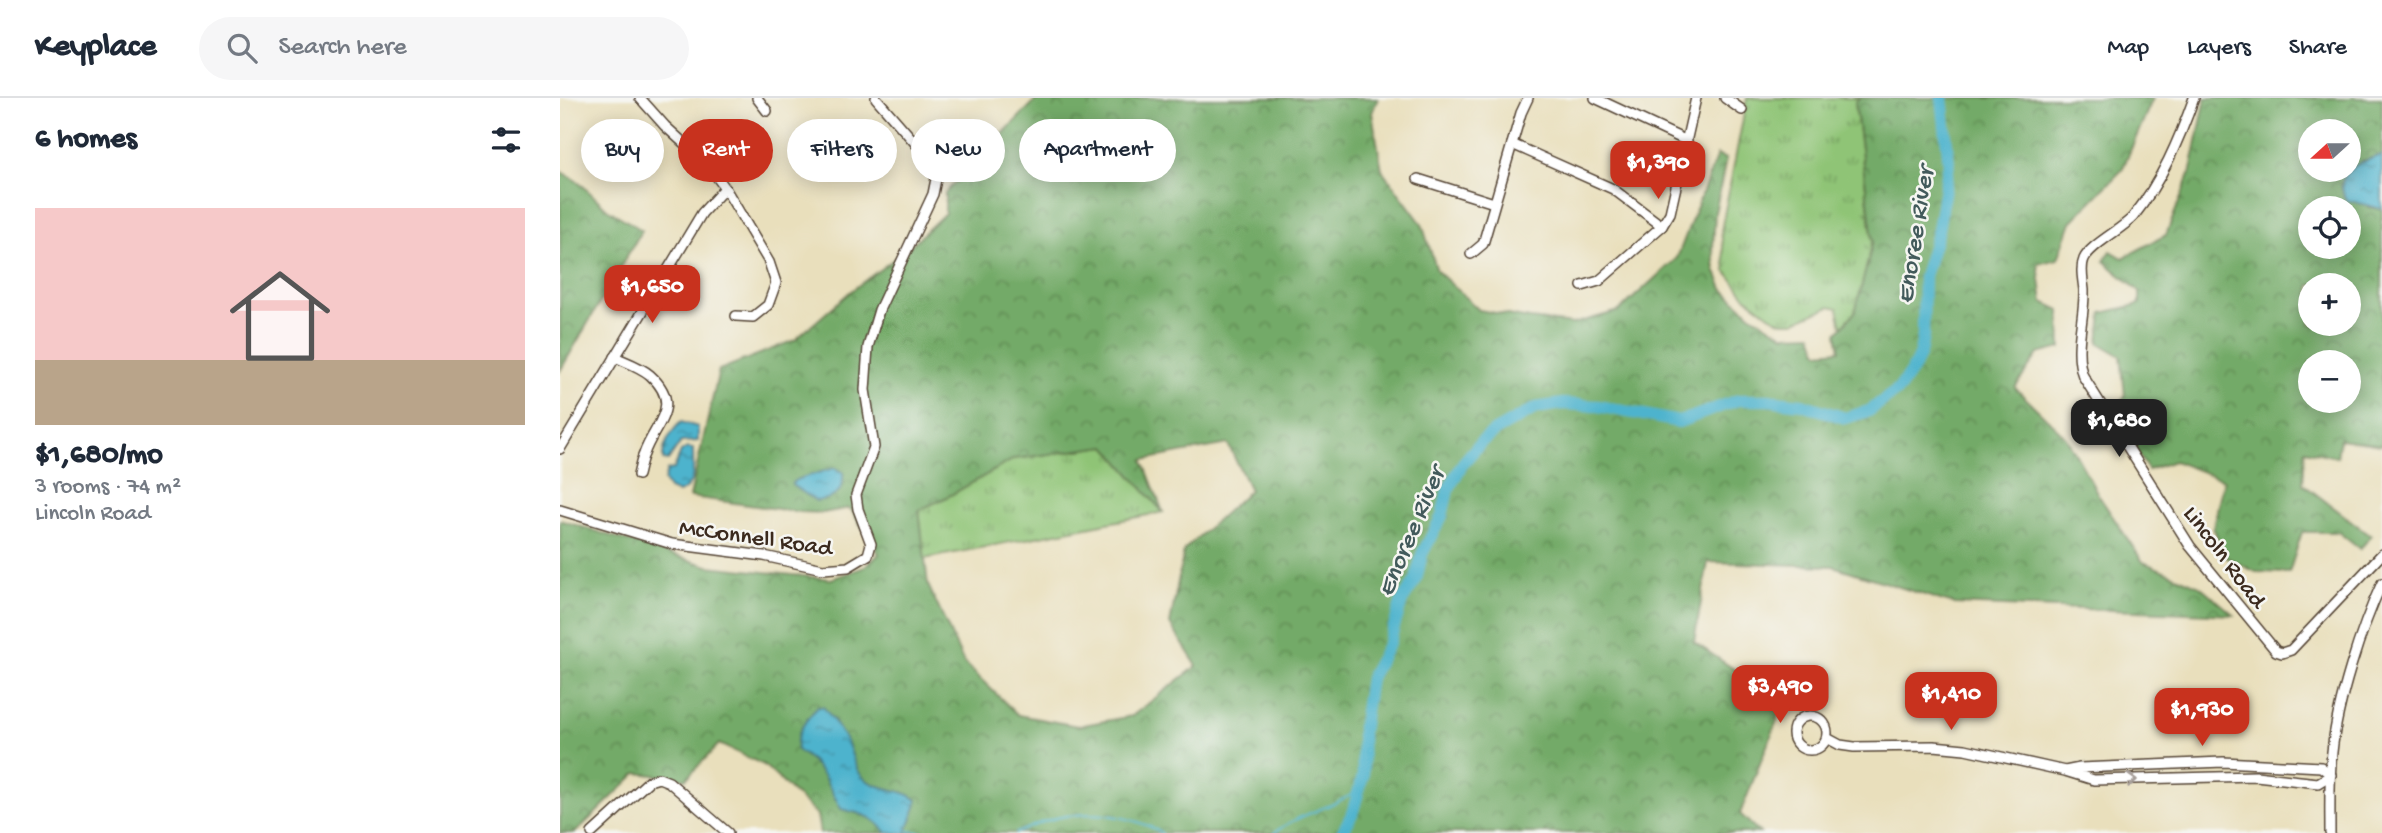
<!DOCTYPE html>
<meta charset="utf-8">
<style>
body{margin:0;font-family:"Gochi Hand",sans-serif;background:#f6f6f7;color:#1f2937;height:100vh;display:flex;flex-direction:column;font-size:26px;white-space:nowrap}
*{box-sizing:border-box;margin:0}
p{font-size:23px;color:#747a83}
.icon{flex:none;width:38px;height:38px;fill:none;stroke:currentColor;stroke-width:2;stroke-linecap:round;stroke-linejoin:round}
.map{position:relative;flex:1;overflow:hidden}
.sheet{display:flex;flex-direction:column;background:#fff;width:560px}
.sheet>*{flex:none}
.guide{position:absolute;left:21px;top:21px;width:665px;height:63px;display:flex;gap:14px}
.needle{width:46px;rotate:249deg}
.fabs{position:absolute;left:1738px;top:21px;display:grid;gap:14px}
.fabs a{display:grid;place-items:center;width:63px;height:63px;border-radius:50%;background:#fff;box-shadow:0 4px 18px #0003;font-size:35px}
.price{position:absolute;translate:-50% -60px;padding:0 16px;border-radius:14px;background:#c8321e;color:#fff;font-size:23px;line-height:46px;filter:drop-shadow(0 2px 4px #0008)}
.price::after{content:'';position:absolute;left:50%;top:42px;width:21px;height:16px;margin-left:-10px;background:inherit;clip-path:polygon(0 0,100% 0,50% 100%)}
.price.current{background:#222;color:#fff}
ul{padding:0;list-style:none}
li{display:grid;align-content:center;gap:14px;height:371px;padding:0 35px}
li span{display:grid;place-items:center;height:217px;border-radius:0px;color:#555}
li>.icon{margin-inline-start:auto}
span .icon{width:126px;height:126px;fill:#fffc;stroke-width:1}
li b{font-size:30px}
h2{display:flex;justify-content:space-between;align-items:center;height:84px;padding:0 35px;font-size:30px}
.chip{padding:0 24px;border-radius:32px;background:#fff;box-shadow:0 4px 18px #0003;font-size:24px;line-height:63px}
.chip.current{background:#c8321e;color:#fff}
header{display:flex;align-items:center;gap:42px;box-sizing:border-box;height:98px;padding:0 35px;background:#fff;border-bottom:2px solid #e0e1e3}
header strong{font-size:33px}
nav{display:flex;gap:38px;margin-inline-start:auto;font-size:24px}
.search{width:490px;height:63px;background:#f6f6f7;display:flex;align-items:center;gap:18px;box-sizing:border-box;padding:0 24px;border-radius:38px;color:#747a83;font-size:26px}
main{display:flex;flex:1;min-height:0}
.map>svg:first-child{display:block}
</style>
<header>
<strong>Keyplace</strong>
<div class="search"><svg class="icon" aria-label="search" viewBox="0 0 24 24"><circle cx="10" cy="10" r="6"/><path d="M15 15l6 6"/></svg>Search here</div>
<nav><a>Map</a><a>Layers</a><a>Share</a></nav>
</header>
<main>
<section class="sheet">
<h2>6 homes<svg class="icon" aria-label="filters" viewBox="0 0 24 24"><path d="M4 7h16M4 17h16"/><circle cx="9" cy="7" r="2"/><circle cx="15" cy="17" r="2"/></svg></h2>
<ul>
<li><span style="background:linear-gradient(#f6c9c9 70%,#b9a48a 0)"><svg class="icon" aria-label="home" viewBox="0 0 24 24"><path d="M3 11l9-7 9 7M6 9v11h12V9"/></svg></span><div><b>$1,680/mo</b><p>3 rooms · 74 m²</p><p>Lincoln Road</p></div></li>
</ul>
</section>
<div class="map">
<svg width="1822" height="735" viewBox="0 0 1822 735">
<defs>
<pattern id="grass-tufts" width="24" height="20" patternUnits="userSpaceOnUse" patternTransform="scale(1.75)"><rect width="24" height="20" fill="#8fc476"/><path d="M3 7l-1-3M5 7V3M7 7l1-3M15 17l-1-3M17 17v-4M19 17l1-3" fill="none" stroke="#769f60"/></pattern>
<pattern id="forest-crowns" width="20" height="18" patternUnits="userSpaceOnUse" patternTransform="scale(1.75)"><rect width="20" height="18" fill="#73aa67"/><path d="M2 6a3 3 0 1 1 6 0M12 15a3 3 0 1 1 6 0" fill="none" stroke="#608b54"/></pattern>
<pattern id="water-ripples" width="26" height="14" patternUnits="userSpaceOnUse" patternTransform="scale(1.75)"><rect width="26" height="14" fill="#4eb3cd"/><path d="M2 4q2-2 4 0t4 0M15 11q2-2 4 0t4 0" fill="none" stroke="#4292a6"/></pattern>
</defs>
<rect width="100%" height="100%" fill="#f6f6f2"/>
<filter id="ink" filterUnits="userSpaceOnUse"><feTurbulence type="fractalNoise" baseFrequency=".0143" numOctaves="2"/><feDisplacementMap in="SourceGraphic" scale="14" xChannelSelector="R" yChannelSelector="G"/><feConvolveMatrix kernelMatrix="1 2 1 2 8 2 1 2 1" color-interpolation-filters="sRGB"/></filter>
<filter id="wash" filterUnits="userSpaceOnUse"><feTurbulence type="fractalNoise" baseFrequency=".00686" numOctaves="4" result="noise"/><feDisplacementMap in="SourceGraphic" scale="28" xChannelSelector="R" yChannelSelector="G"/><feGaussianBlur stdDeviation="1.57" result="paint"/><feColorMatrix in="noise" values="0 0 0 0 0 0 0 0 0 0 0 0 0 0 0 0 0 1.4 0 .05"/><feComposite in="paint" operator="in"/></filter>
<g filter="url(#wash)">
<rect width="100%" height="100%" fill="#e9dfbc"/>
<!-- grass -->
<g fill="url(#grass-tufts)" stroke="#65774a" stroke-width="2">
<path d="M1187 0H1301L1295 4 1313 143 1295 215 1282 229 1278 210 1270 208 1234 224H1222L1209 217 1187 200 1166 173 1161 133Z"/>
<path d="M546 348 603 414 364 461 359 412 387 399 454 361Z"/>
</g>
<!-- forest -->
<g fill="url(#forest-crowns)" stroke="#576a42" stroke-width="2" fill-rule="evenodd">
<path d="M478 0H818L812 15 822 72 862 126 877 173 919 212 970 221 1013 226 1059 213 1117 160 1157 57 1166 61 1155 115 1153 150 1155 172 1163 191 1190 216 1224 237 1252 236 1258 254 1280 252 1277 235 1295 214 1313 143 1295 4 1301 0H1593L1562 72 1511 124 1498 161 1478 166 1483 204 1500 212 1501 250 1478 256 1455 290 1506 339 1539 398 1583 464 1640 488 1674 517 1393 506 1273 468 1148 464 1134 544 1224 605 1180 716 1200 735H260L257 717 204 667 159 646 126 681 77 675 15 735H0V422L148 468 271 481 305 469 319 456 290 410 263 415 240 414 130 399 159 272 235 242 291 193 346 152 385 115V95ZM668 346 690 392 624 452 610 526 637 568 572 618 518 628 458 617 404 565 368 487 359 412 387 399 454 361 546 348 603 414 583 362Z"/>
<path d="M1646 0H1822V57L1802 63 1808 109 1822 111V347L1780 341 1777 359 1745 352 1743 386 1811 438 1800 451 1778 434H1742L1729 475 1696 474 1665 459 1653 429 1664 382 1614 363 1588 372 1552 312 1565 299 1561 258 1539 245 1542 215 1580 206V194L1544 163 1551 153 1563 160 1606 137 1630 76ZM1750 33H1788V72H1750ZM1750 110H1788V149H1750ZM1750 187H1788V226H1750ZM1750 264H1788V303H1750Z"/>
<path d="M0 73 20 85 47 111 82 132 0 273Z"/>
</g>
<!-- water -->
<g fill="url(#water-ripples)" stroke="#446e76" stroke-width="2">
<path d="M1822 57V111L1786 102C1771 74 1801 63 1822 57Z"/>
<path d="M121 324 138 329V343L121 344 108 363 103 362C102 349 111 333 121 324Z"/>
<path d="M127 350 133 351C133 368 137 389 118 395L109 391 104 383 107 372 114 371 121 354Z"/>
<path d="M274 370 283 374C285 395 274 401 256 403L232 387 233 384 238 381Z"/>
<path d="M258 609H263C268 613 285 640 288 646 293 658 295 673 305 681 320 693 343 690 357 702L356 709 346 735H327C311 716 303 717 281 711L264 679 252 663 237 652C234 636 247 620 258 609Z"/>
</g>
<g fill="none" stroke-linecap="round" stroke-linejoin="round">
<!-- stream -->
<g stroke="#4eb3cd" stroke-width="2">
<path d="M348 733 366 735"/>
<path d="M456 735C469 730 482 723 496 720 531 712 572 717 602 735"/>
<path d="M714 735C739 715 773 710 799 692"/>
</g>
<!-- river -->
<path stroke="#4eb3cd" stroke-width="12" d="M782 735 792 716 803 678 802 634 810 580 829 545 842 503 856 482 862 456 882 418 888 392 903 365 921 344 935 333 976 310 1003 306 1038 308 1119 324 1178 302H1208L1242 306 1285 320 1309 313 1339 291 1354 269 1360 255 1363 238 1364 178 1378 132 1389 65 1382 0"/>
</g>
</g>
<g filter="url(#ink)">
<g fill="none" stroke-linecap="round" stroke-linejoin="round">
<!-- minor casing -->
<g stroke="#554536" stroke-width="12">
<g id="minor">
<path d="M80 0 105 28 149 68 165 90 209 164 216 185 208 207 193 219 176 218"/>
<path d="M197 0 207 13"/>
<path d="M1035 0 1127 43"/>
<path d="M1165 0 1182 12"/>
<path d="M1634 0C1619 42 1601 84 1573 119 1561 132 1530 147 1524 161 1520 170 1523 182 1524 192 1525 220 1513 251 1523 278L1630 448 1716 553 1722 555 1731 552 1822 456"/>
<path d="M952 46 1053 91 1102 128"/>
<path d="M858 81 934 105"/>
<path d="M911 156 923 146 961 15 968 0"/>
<path d="M1022 188 1039 183 1102 128 1110 115 1136 0"/>
<path d="M55 259C66 264 81 269 90 277 124 308 94 326 84 356 81 362 80 370 78 377"/>
<path d="M0 351 142 115 165 90"/>
<path d="M0 412 112 446 204 458 263 471 288 469 308 457 311 446 298 411 296 397 314 349 305 292 308 249 319 212 373 96 376 81 371 63 316 0"/>
<circle cx="1250" cy="635" r="17"/>
<path d="M1267 640 1280 647 1294 649 1374 648 1405 651 1505 673 1534 682 1696 678 1758 685 1771 677 1761 669 1663 664 1520 670 1505 673"/>
<path d="M32 735 89 683 99 680 109 684 168 735"/>
<path d="M1770 735C1770 708 1769 681 1772 654 1777 605 1801 530 1822 485"/>
</g>
</g>
<!-- minor -->
<use href="#minor" stroke="#fff" stroke-width="9"/>
</g>
<!-- one-way arrows -->
<defs><path id="oneway-chevron" d="M-2-3.5L2.5 0L-2 3.5" fill="none" stroke-width="1.6" stroke-linecap="round" stroke-linejoin="round" transform="scale(1.75)"/></defs>
<use stroke="#a79f9a" href="#oneway-chevron" transform="translate(1572 682) rotate(-2)"/>
</g>
<g text-anchor="middle" stroke-width="5" stroke-linejoin="round" paint-order="stroke">
<!-- street labels -->
<g font-size="24" fill="#3b2a1e" stroke="#f6f6f2">
<text transform="translate(196 438) rotate(8)" y="8">McConnell Road</text>
<text transform="translate(1666 458) rotate(53)" y="8">Lincoln Road</text>
</g>
<!-- water labels -->
<g font-size="26" font-style="italic" fill="#425a5b" stroke="#f6f6f2">
<text transform="translate(1353 137) rotate(-81)" y="9">Enoree River</text>
<text transform="translate(849 433) rotate(-67)" y="9">Enoree River</text>
</g>
</g>
</svg>
<div class="fabs">
<a><svg class="needle" viewBox="-14 -14 28 28"><path d="M0-13l5 13h-10z" fill="#e53935"/><path d="M0 13l5-13h-10z" fill="#747a83"/></svg></a>
<a><svg class="icon" aria-label="locate" viewBox="0 0 24 24"><circle cx="12" cy="12" r="6"/><path d="M12 2v4M12 18v4M2 12h4M18 12h4"/></svg></a>
<a>+</a>
<a>−</a>
</div>
<b class="price" style="left:1098px;top:103px">$1,390</b>
<b class="price" style="left:92px;top:227px">$1,650</b>
<b class="price current" style="left:1559px;top:361px">$1,680</b>
<b class="price" style="left:1220px;top:627px">$3,490</b>
<b class="price" style="left:1391px;top:634px">$1,410</b>
<b class="price" style="left:1642px;top:650px">$1,930</b>
<div class="guide">
<a class="chip">Buy</a>
<a class="chip current">Rent</a>
<a class="chip">Filters</a>
<a class="chip">New</a>
<a class="chip">Apartment</a>
</div>
</div>
</main>
